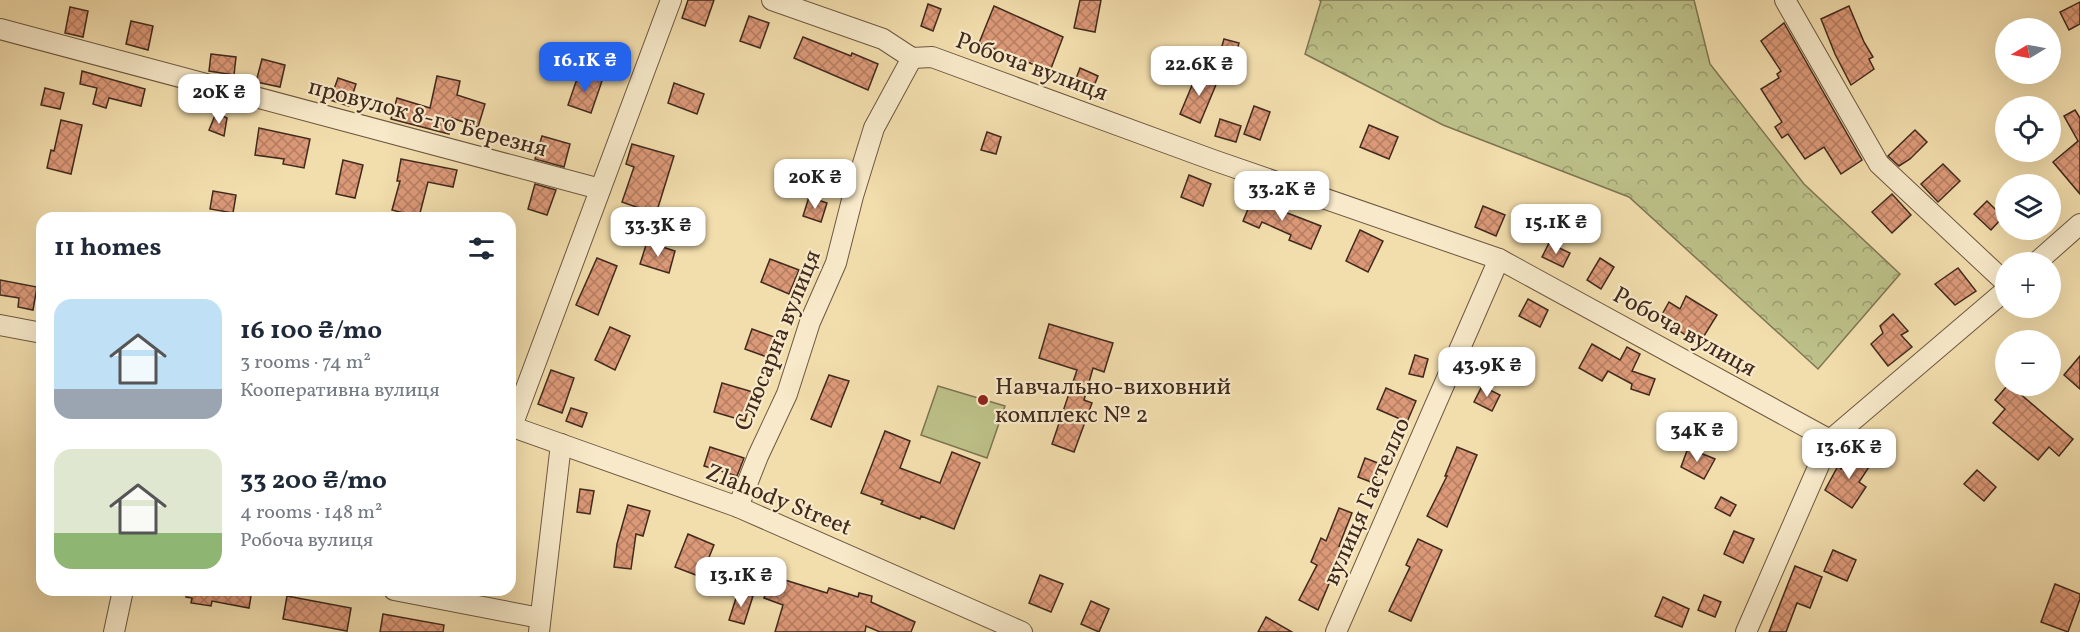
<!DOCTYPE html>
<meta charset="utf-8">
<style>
body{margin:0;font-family:Vollkorn,serif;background:#f2f2f3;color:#1f2937;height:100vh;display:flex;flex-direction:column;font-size:22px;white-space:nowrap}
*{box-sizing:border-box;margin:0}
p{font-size:20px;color:#747a83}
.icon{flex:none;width:33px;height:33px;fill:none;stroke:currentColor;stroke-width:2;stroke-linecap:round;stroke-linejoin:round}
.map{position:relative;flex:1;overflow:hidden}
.side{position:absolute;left:36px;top:212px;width:480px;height:384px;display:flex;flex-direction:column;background:#fff;border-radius:18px;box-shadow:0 6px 24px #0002}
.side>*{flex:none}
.needle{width:39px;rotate:260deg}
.tools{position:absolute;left:1995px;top:18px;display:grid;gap:12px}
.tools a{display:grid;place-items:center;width:66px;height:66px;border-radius:50%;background:#fff;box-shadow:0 6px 24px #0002;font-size:30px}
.price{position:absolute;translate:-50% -51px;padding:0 14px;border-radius:12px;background:#fff;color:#222;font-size:20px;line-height:39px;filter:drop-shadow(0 2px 3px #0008)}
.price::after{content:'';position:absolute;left:50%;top:36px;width:18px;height:14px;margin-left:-9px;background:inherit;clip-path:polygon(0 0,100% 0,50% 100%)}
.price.current{background:#2563eb;color:#fff}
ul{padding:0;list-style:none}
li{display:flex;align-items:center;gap:18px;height:150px;padding:0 18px}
li span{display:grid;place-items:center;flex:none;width:168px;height:120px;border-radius:18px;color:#555}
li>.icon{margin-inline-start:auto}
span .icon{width:72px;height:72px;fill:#fffc;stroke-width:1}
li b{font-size:26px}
h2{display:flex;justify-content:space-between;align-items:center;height:72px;padding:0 18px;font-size:26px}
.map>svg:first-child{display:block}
</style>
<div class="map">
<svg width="2080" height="632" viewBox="0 0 2080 632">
<defs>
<pattern id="park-crowns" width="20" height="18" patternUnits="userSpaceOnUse" patternTransform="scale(1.5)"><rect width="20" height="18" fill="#bcc088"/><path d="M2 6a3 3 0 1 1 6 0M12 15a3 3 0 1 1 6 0" fill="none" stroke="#9a9c6f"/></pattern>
<pattern id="building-cross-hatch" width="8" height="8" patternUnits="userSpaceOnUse" patternTransform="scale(1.5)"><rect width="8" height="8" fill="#dc9978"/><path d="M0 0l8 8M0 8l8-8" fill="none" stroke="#b47d62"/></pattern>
</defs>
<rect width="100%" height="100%" fill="#f2ddac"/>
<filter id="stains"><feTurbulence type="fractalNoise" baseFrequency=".00333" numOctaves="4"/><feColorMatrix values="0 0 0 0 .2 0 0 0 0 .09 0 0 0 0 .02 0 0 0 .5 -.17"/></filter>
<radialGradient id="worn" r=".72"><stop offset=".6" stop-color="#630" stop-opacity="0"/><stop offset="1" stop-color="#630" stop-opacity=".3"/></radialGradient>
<!-- grass -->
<path fill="#bcc088" stroke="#7e7552" stroke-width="1.5" d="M938 386 1005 406 987 458 921 435Z"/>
<!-- park -->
<path fill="url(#park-crowns)" stroke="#7e7552" stroke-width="1.5" d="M1319 0H1694L1710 64 1804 184 1900 274 1818 369 1629 197 1443 125 1305 54 1321 1Z"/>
<!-- building -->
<g fill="url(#building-cross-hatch)" stroke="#412a1d" stroke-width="1.5">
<path d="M688 0H714L705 26 682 18Z"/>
<path d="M1080 0H1101L1095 32 1074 28Z"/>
<path d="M2080 2V24L2069 30 2060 12Z"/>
<path d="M928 4 941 9 933 31 921 26Z"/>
<path d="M994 6 1063 37 1050 71 979 43Z"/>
<path d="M1849 6 1864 42 1873 57 1869 59 1874 69 1851 85 1835 54 1821 19Z"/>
<path d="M70 7 88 11 83 37 65 33Z"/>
<path d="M749 16 769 23 760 48 740 41Z"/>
<path d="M131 21 153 26 148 50 126 44Z"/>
<path d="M1784 23 1862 160 1841 174 1824 147 1805 159 1788 134 1782 138 1775 127 1782 122 1761 89 1779 78 1777 74 1781 71 1761 41Z"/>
<path d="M803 37 851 56 852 53 878 64 868 90 794 58Z"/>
<path d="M1224 39 1239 43 1235 57 1220 53Z"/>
<path d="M211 54 236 57 234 75 209 71Z"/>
<path d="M262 59 285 65 280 87 256 82Z"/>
<path d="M1080 68 1098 76 1092 91 1074 84Z"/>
<path d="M82 71 145 89 141 106 109 98 106 108 93 104 97 88 80 84Z"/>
<path d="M1198 71 1218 80 1200 123 1180 114Z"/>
<path d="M579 73 602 81 591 113 568 105Z"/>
<path d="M437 76 460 81 457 95 485 104 478 127 452 118 449 134 391 119 397 98 430 108Z"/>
<path d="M338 78 356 84 349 106 330 100Z"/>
<path d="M674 83 704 94 697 114 668 103Z"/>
<path d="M45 88 64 93 60 109 41 105Z"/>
<path d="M1254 106 1270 112 1260 140 1244 134Z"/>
<path d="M2075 110 2080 118V194L2053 162 2078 141 2064 116Z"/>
<path d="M216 113 227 118 224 136 209 130Z"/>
<path d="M1220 119 1241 126 1236 142 1215 136Z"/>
<path d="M61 120 82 125 71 174 47 168 51 150 54 151Z"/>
<path d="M1369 125 1398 137 1389 159 1360 147Z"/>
<path d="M259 128 310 139 304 168 283 164 284 159 255 155Z"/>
<path d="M1915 130 1927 142 1910 159 1899 166 1888 156Z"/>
<path d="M987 132 1001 137 996 154 981 150Z"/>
<path d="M542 136 570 144 564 167 535 159Z"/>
<path d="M632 144 674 156 656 214 622 202 634 167 626 164Z"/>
<path d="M401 159 457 170 453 187 428 182 419 217 392 210 400 181H397Z"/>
<path d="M343 160 363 165 355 198 336 194Z"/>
<path d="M1943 164 1960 181 1938 202 1921 184Z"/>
<path d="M1189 175 1211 184 1203 206 1181 197Z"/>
<path d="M535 184 556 190 547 215 528 209Z"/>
<path d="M213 191 236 195 233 213 210 209Z"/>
<path d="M1892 194 1911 215 1892 233 1872 212Z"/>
<path d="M1254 195 1278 206 1277 209 1321 226 1311 249 1289 240 1291 235 1262 222 1259 228 1243 221Z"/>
<path d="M809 197 827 203 821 222 803 216Z"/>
<path d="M1987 201 2003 217 1991 230 1974 214Z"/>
<path d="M1483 206 1505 215 1496 236 1475 227Z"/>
<path d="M1360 230 1383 241 1368 272 1346 261Z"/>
<path d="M647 242 675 251 669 273 640 264Z"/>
<path d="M1549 243 1570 253 1563 267 1542 257Z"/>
<path d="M597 258 617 266 598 315 576 305Z"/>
<path d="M1600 258 1614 267 1601 289 1587 280Z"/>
<path d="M770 259 799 270 789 294 761 282Z"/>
<path d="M1958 268 1976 291 1955 305 1935 284Z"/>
<path d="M0 280 37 287 33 310 18 307 19 298 0 295Z"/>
<path d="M1686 296 1717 315 1699 344 1660 318 1669 302 1680 309Z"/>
<path d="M1528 299 1548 310 1540 327 1519 316Z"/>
<path d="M1893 314 1908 331 1901 335 1912 347 1888 366 1871 344 1883 333 1880 326Z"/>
<path d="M1049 324 1113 343 1104 372 1093 368 1084 400 1092 403 1074 452 1052 444 1077 370 1039 358Z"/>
<path d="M610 327 630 336 615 370 595 360Z"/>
<path d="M752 329 774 337 767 357 745 349Z"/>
<path d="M1592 344 1620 360 1627 347 1640 354 1632 371 1655 379 1649 395 1631 389 1632 384 1608 371 1602 381 1579 368Z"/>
<path d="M1415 355 1428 359 1423 377 1409 374Z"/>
<path d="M2080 356V389L2064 375Z"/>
<path d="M551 370 574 378 562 413 538 404Z"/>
<path d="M829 375 849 381 831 427 811 419Z"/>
<path d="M722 383 753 392 745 421 714 412Z"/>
<path d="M1482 386 1500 395 1492 411 1474 402Z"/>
<path d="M2007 386H2011L2073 439 2059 456 2049 447 2038 460 1993 423 2005 409 1995 400Z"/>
<path d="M1386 388 1416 401 1407 422 1377 409Z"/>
<path d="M571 408 587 413 582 427 566 421Z"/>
<path d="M885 431 910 441 900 468 940 483 952 452 980 463 954 529 921 516 920 519 881 504 883 501 861 493Z"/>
<path d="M710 447 744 458 737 476 704 466Z"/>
<path d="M1457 447 1477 455 1447 527 1427 516 1447 476H1445Z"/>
<path d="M1688 448 1715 459 1704 479 1681 467Z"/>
<path d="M1854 451 1871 464 1859 482 1866 487 1852 508 1825 490 1838 466 1841 469Z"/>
<path d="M1365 458 1383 465 1376 484 1358 477Z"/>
<path d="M1977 470 1996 487 1984 501 1964 484Z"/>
<path d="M580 489 594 491 590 514 577 512Z"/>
<path d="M1721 497 1736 505 1730 516 1715 508Z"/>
<path d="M628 505 650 511 643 536 636 534 631 569 614 567 617 544Z"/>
<path d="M1339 508 1352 513 1339 546 1344 548 1318 610 1299 600 1317 565 1311 562 1321 538 1326 541Z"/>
<path d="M1734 531 1754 539 1743 563 1724 554Z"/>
<path d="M688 534 714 545 701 577 675 567Z"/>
<path d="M1418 539 1442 550 1411 621 1389 611 1410 567 1406 565Z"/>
<path d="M1833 550 1856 560 1847 581 1824 571Z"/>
<path d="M1795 566 1822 577 1810 608 1797 603 1786 632H1769Z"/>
<path d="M1040 575 1063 584 1051 612 1029 603Z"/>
<path d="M772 576 827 593 829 588 858 597 859 593 872 596 871 602 915 622 911 632H880L866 626 865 632H775L783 605 764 598Z"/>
<path d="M2055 584 2080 594V599L2068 632 2041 622Z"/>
<path d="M186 590H252L249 608 212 601 211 606 191 603 192 598 186 597Z"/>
<path d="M738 592 753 596 744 624 729 620Z"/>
<path d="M1704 595 1721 602 1715 617 1698 610Z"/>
<path d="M287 596 351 608 347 631 283 619Z"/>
<path d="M1663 597 1689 609 1682 627 1655 616Z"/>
<path d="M1091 601 1109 609 1099 632 1081 624Z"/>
<path d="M383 614 444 625 443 632H380Z"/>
<path d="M1266 617 1292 632H1258Z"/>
</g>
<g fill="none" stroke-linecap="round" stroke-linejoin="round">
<!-- street casing -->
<g stroke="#6d5741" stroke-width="22">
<g id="street">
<path d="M772 0 883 39 912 58 932 57 1213 160 1499 259 1830 440"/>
<path d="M1785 0 1879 164 2006 283"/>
<path d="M0 29 600 189"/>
<path d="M2037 262 2080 224"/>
<path d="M0 325 42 333"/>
<path d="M510 426 738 507 1022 632"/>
<path d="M512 426 671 0"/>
<path d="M738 507 758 456 787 394 810 322 836 263 853 196 874 128 912 58"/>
<path d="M394 590 540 618"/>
<path d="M114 632 123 590"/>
<path d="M539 632 561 444"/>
<path d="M1336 632 1499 259"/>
<path d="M1746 632 1830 440 2006 290"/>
</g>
</g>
<!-- street -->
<use href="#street" stroke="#f7e9c9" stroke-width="20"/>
</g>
<!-- markers -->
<circle fill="#8f2418" stroke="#f7e9c9" stroke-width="2" cx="983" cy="400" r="6"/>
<g text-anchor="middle" stroke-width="4.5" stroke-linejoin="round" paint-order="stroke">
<!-- street labels -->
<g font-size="24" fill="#412a1d" stroke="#f7e9c9">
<text transform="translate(1032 66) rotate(20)" y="8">Робоча вулиця</text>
<text transform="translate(428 117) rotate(15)" y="8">провулок 8-го Березня</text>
<text transform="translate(1685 331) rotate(29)" y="8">Робоча вулиця</text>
<text transform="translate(777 340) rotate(-68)" y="8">Слюсарна вулиця</text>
<text transform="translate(779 499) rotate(22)" y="8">Zlahody Street</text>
<text transform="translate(1366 501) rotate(-66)" y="8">вулиця Гастелло</text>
</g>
<!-- poi labels -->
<g font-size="24" fill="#412a1d" stroke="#f7e9c9" text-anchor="start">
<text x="995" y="394">Навчально-виховний<tspan x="995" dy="28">комплекс № 2</tspan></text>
</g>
</g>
<rect width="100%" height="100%" filter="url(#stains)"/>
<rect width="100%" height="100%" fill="url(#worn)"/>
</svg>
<div class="tools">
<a><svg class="needle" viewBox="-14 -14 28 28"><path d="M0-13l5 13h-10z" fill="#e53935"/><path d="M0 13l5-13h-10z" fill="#747a83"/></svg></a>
<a><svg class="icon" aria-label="locate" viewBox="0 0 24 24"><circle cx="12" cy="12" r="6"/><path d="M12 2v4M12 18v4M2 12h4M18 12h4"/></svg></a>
<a><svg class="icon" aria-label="layers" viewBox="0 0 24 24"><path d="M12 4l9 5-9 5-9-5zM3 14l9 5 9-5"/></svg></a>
<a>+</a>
<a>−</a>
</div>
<b class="price current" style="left:585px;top:93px">16.1K ₴</b>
<b class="price" style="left:1199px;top:97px">22.6K ₴</b>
<b class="price" style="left:219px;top:125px">20K ₴</b>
<b class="price" style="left:815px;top:210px">20K ₴</b>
<b class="price" style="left:1282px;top:222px">33.2K ₴</b>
<b class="price" style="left:1556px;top:255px">15.1K ₴</b>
<b class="price" style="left:658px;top:258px">33.3K ₴</b>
<b class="price" style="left:1487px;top:398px">43.9K ₴</b>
<b class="price" style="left:1697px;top:463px">34K ₴</b>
<b class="price" style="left:1849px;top:480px">13.6K ₴</b>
<b class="price" style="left:741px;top:608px">13.1K ₴</b>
<section class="side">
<h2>11 homes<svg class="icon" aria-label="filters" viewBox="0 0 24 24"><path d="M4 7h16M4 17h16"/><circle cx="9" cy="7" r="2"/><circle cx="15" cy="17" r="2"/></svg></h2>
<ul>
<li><span style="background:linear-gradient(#bfe0f5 75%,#9aa5b1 0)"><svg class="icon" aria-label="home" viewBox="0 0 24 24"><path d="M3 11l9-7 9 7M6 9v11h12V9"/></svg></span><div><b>16 100 ₴/mo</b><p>3 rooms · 74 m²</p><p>Кооперативна вулиця</p></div></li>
<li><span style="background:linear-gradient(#dfe7d0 70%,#8fb573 0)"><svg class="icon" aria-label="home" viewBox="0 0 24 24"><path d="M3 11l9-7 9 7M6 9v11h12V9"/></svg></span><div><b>33 200 ₴/mo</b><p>4 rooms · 148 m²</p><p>Робоча вулиця</p></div></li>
</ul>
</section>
</div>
